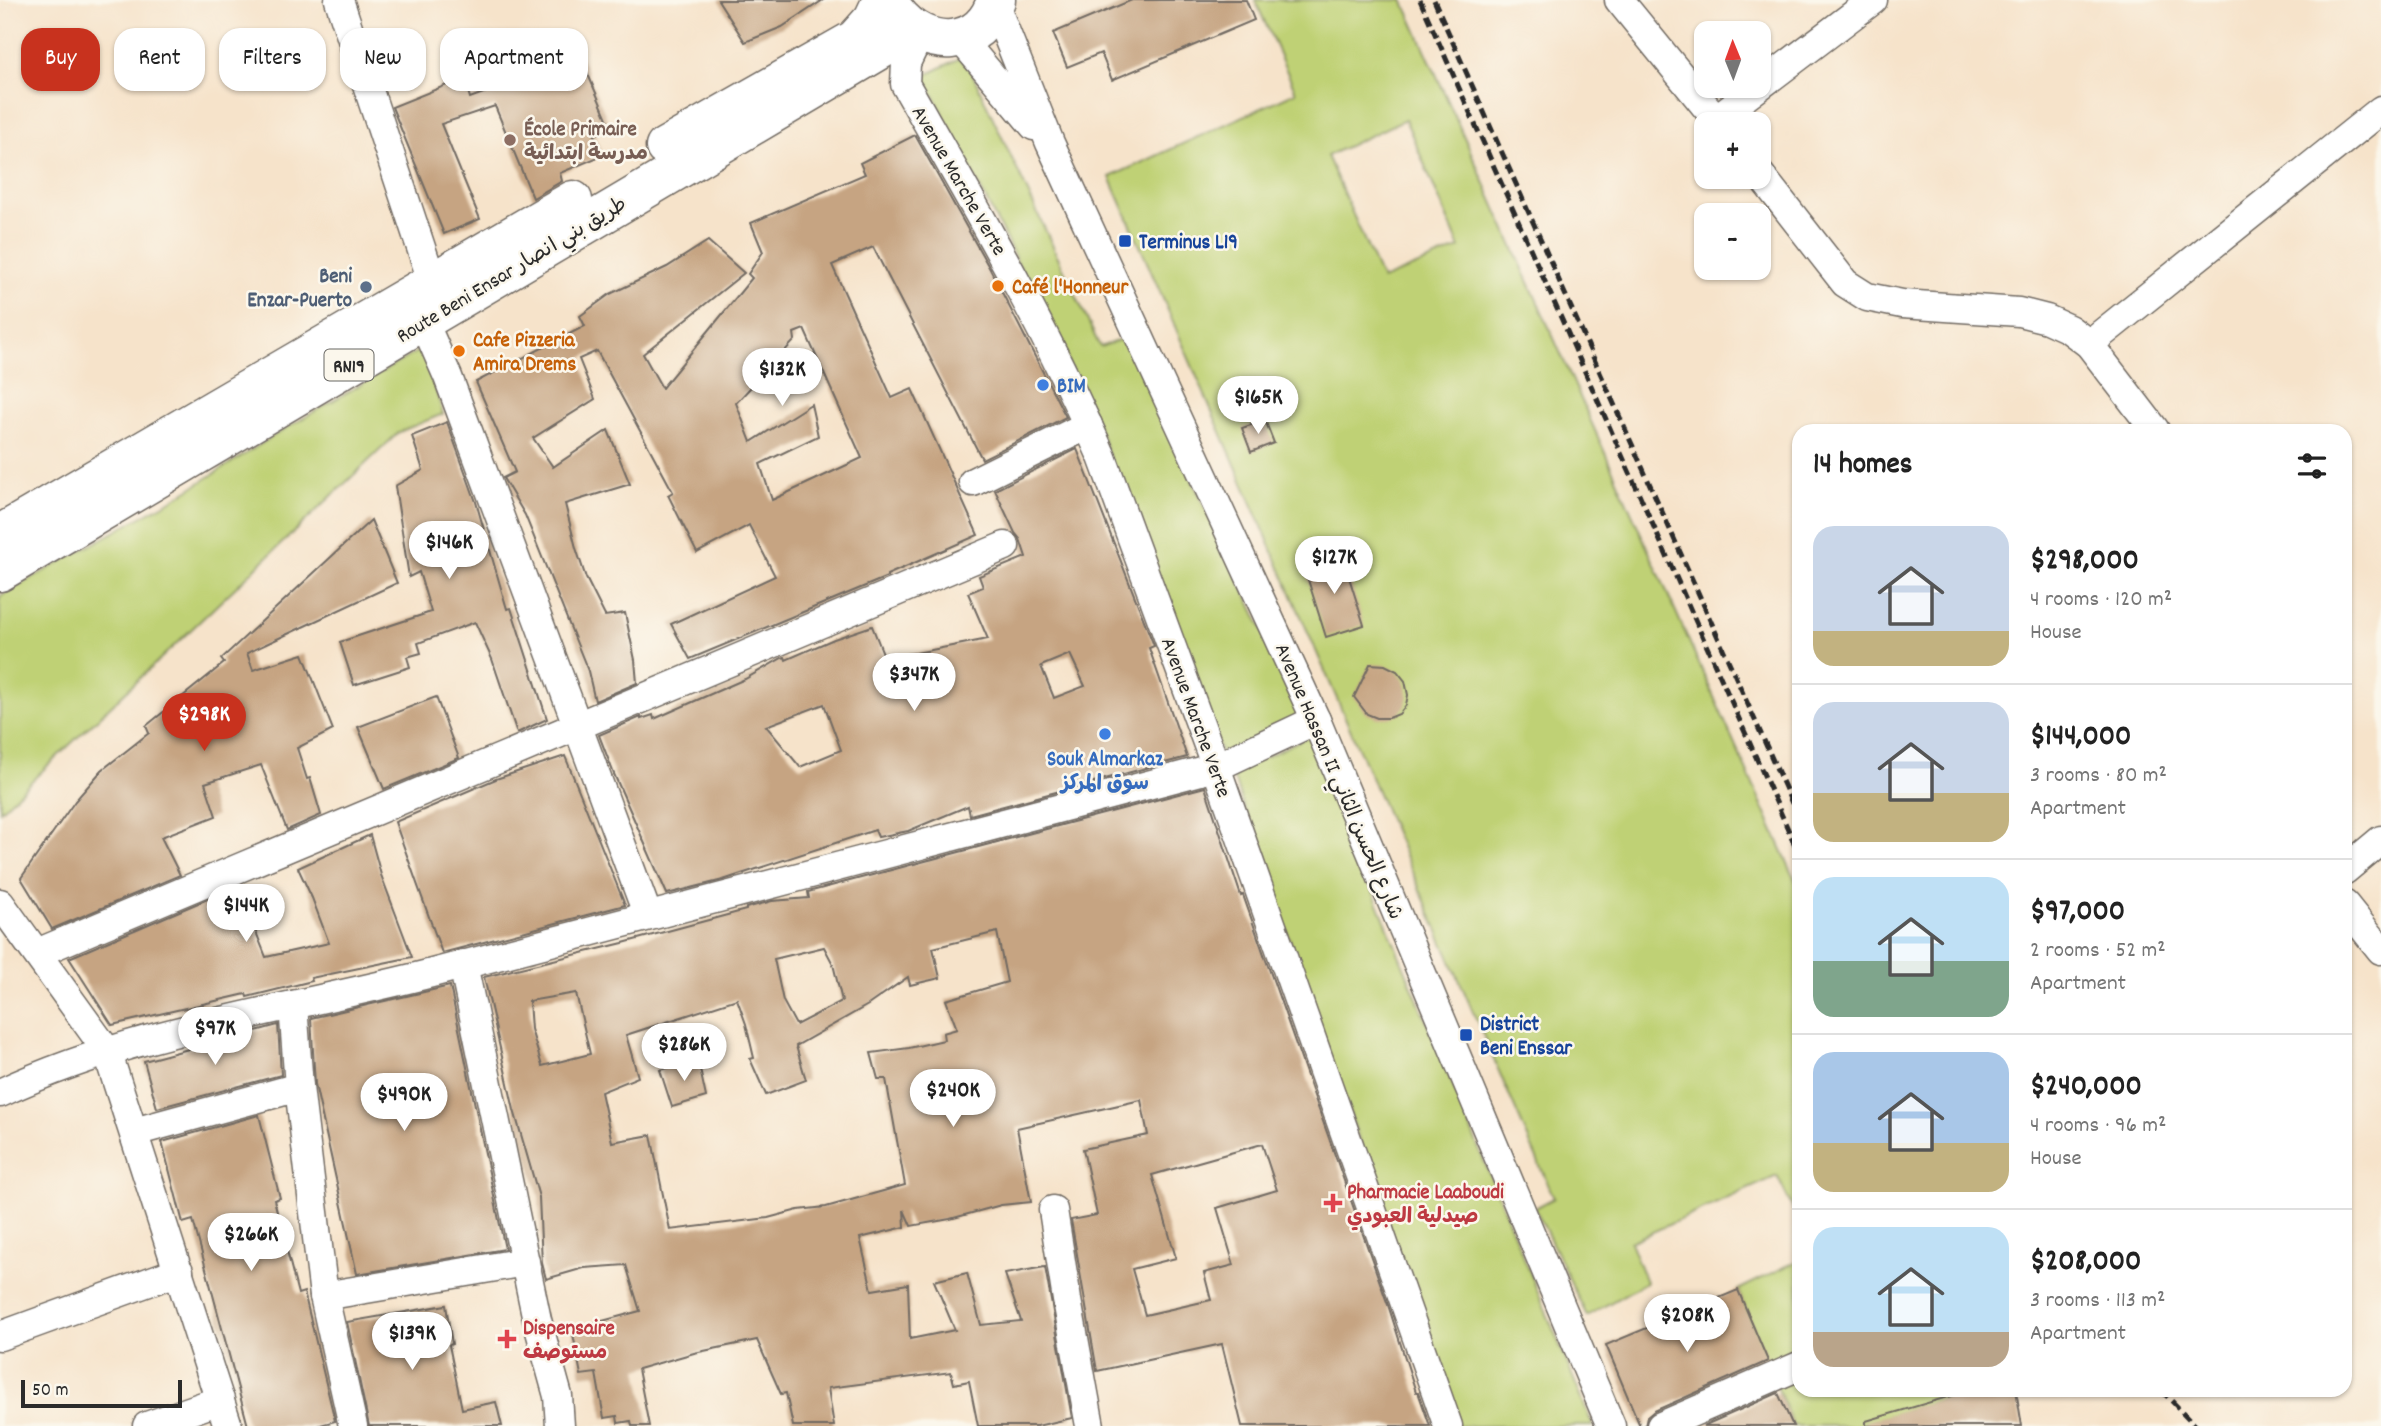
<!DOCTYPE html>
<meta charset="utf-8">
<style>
body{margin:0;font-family:Dekko,"Playpen Sans Arabic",sans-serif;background:#f6f6f6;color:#222;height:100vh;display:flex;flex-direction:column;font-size:26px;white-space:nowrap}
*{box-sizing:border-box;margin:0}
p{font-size:23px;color:#767676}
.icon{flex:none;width:38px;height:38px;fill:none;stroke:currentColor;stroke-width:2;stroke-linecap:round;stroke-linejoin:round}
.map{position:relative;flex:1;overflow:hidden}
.side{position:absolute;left:1792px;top:424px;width:560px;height:973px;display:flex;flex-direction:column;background:#fff;border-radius:21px;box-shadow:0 2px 5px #0004}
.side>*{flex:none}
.guide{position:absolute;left:21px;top:28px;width:665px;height:63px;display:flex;gap:14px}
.needle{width:46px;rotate:359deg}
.buttons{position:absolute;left:1694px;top:21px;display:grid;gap:14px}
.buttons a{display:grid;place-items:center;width:77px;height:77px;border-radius:14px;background:#fff;box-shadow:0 2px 5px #0004;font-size:35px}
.scale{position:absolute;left:21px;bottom:18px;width:161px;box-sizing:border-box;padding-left:7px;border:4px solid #2b2b2b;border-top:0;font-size:19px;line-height:24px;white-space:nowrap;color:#2b2b2b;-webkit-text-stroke:5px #fbf7ec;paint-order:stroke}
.price{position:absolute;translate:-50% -60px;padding:0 16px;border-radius:24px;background:#fff;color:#222;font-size:23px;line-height:46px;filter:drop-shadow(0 2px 4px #0008)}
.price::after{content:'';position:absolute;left:50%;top:42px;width:21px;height:16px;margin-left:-10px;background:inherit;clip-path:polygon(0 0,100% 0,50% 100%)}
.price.current{background:#c8321e;color:#fff}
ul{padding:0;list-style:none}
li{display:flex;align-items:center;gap:21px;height:175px;padding:0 21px}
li+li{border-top:2px solid #e0e0e0}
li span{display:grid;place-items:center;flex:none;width:196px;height:140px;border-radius:21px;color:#555}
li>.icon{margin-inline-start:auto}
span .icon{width:84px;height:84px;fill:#fffc;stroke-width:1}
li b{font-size:30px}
h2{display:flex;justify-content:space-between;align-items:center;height:84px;padding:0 21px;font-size:30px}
.chip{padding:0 24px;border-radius:21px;background:#fff;box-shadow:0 2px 5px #0004;font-size:24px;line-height:63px}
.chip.current{background:#c8321e;color:#fff}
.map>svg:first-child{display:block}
</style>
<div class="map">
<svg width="2381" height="1426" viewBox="0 0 2381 1426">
<rect width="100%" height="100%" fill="#fbf7ec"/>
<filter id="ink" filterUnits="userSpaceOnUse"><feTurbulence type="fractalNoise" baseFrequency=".0143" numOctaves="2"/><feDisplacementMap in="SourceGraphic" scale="14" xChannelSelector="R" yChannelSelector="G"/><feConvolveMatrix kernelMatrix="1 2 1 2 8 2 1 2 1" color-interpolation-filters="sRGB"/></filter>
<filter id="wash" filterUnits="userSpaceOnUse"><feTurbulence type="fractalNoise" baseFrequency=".00686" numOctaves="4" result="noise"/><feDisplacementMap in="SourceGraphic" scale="28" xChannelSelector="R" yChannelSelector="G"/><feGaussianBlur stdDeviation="1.57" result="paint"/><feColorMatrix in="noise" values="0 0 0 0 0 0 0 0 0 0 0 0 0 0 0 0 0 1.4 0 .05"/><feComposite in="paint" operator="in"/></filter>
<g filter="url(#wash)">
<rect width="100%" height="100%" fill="#f6e3ca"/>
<!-- green -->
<g fill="#bfd174" stroke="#757e50" stroke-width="2" fill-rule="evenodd">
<path d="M1255 0H1403L1799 888V1221L1777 1176 1630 1242 1646 1282 1587 1316 1535 1208 1554 1198 1110 177 1296 92ZM1405 119 1460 248 1382 280 1327 156Z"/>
<path d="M960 58 971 71 1100 347 1125 338 1304 717 1222 755 1092 411 924 76Z"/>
<path d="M423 348 443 414 399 432 0 811V596L182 494 283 430Z"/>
<path d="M1309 736 1593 1426H1458L1232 773Z"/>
<path d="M1799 1260V1390H1964L1965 1392 1855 1426H1793L1738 1290Z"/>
</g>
<g id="blocks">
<!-- building -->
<g fill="#c6a482" fill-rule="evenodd">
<path d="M718 0H823L782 27 745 42Z"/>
<path d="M1132 0H1246L1254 20 1112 80 1101 53 1067 67 1053 33Z"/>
<path d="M578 51 611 128 594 135 603 155 560 173 562 181 533 198 495 106 441 124 480 219 444 234 392 107 464 78 470 98 519 80 514 65 550 52 553 62Z"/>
<path d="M915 135 990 269 1066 417 982 459 873 247 832 265 892 398 912 389 978 535 887 575V577L690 659 671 624 775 576 749 525 697 553 668 495 673 492 597 351 579 359 595 399 533 438 553 467 608 430 630 484 565 504 576 548 586 578 605 616 625 613 635 660 637 683 595 701 588 671 525 515 503 478 515 472 476 382 585 326 580 316 610 294 667 267 708 241 744 273 643 354 662 388 752 278 748 274 763 252 751 223 865 174 860 163ZM804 329 862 458 772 500 760 464 818 436 811 404 751 442 736 403 795 340 794 333Z"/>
<path d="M1265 420 1274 443 1251 452 1242 428Z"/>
<path d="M447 422 476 502 507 609 511 608 547 719 517 733 492 659 475 622 418 643 421 653 407 657 410 667 354 685 340 642 431 612 419 572 409 577 395 486 423 470 412 436Z"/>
<path d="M1077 449 1154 646 1149 648 1187 757 970 815 968 806 908 831 878 837 875 830 723 880 667 894 614 774 599 735 641 717V719L653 715 654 719 745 679 782 658 785 657 786 660 834 639 872 626 884 656 916 653 988 639 968 593 983 587 979 576 1026 557 1020 539 1015 533 995 490ZM1070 654 1085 686 1054 698 1041 666ZM824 704 841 750 800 767 766 726Z"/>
<path d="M371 520 397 583 247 653 253 670 303 654 333 730 297 748 307 779 310 778 321 815 287 830 261 765 205 783 216 816 161 837 180 875 52 929 21 878 75 801 102 770 149 733 146 726 224 663 221 659Z"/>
<path d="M1342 555 1364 625 1326 637 1304 567Z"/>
<path d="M1370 664 1385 665 1397 671 1405 681 1408 695 1406 705 1399 714 1389 718H1377L1367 714 1354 697Z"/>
<path d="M436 697 459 758 384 789 358 727Z"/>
<path d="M565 756 625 905 442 953 395 822 496 779Z"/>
<path d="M1205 787 1241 896 1243 895 1389 1308 1416 1392H1418L1430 1426H1242L1222 1344 1097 1371 1071 1220 1097 1215 1083 1149 1148 1135 1141 1100 1017 1128 1031 1202 1001 1205 950 1219 911 1226 904 1210 905 1227 860 1238 872 1290 908 1284 910 1339 955 1330 934 1281 967 1273 981 1325 1021 1321 1005 1274 1045 1267 1072 1418 1037 1426H978L969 1381 954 1384 951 1372 828 1388 834 1426H793L786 1393 781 1394 757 1340 694 1353 638 1369 649 1426H632L631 1421 618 1423 617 1416 604 1418 596 1373 581 1375 572 1329 640 1311 626 1265 584 1268 546 1279 542 1263 539 1197 514 1110 484 977 623 943 746 910V908L772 901 809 898 808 892ZM997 932 1007 982 946 1000 957 1029 943 1033 944 1040 909 1048 871 1053 878 1079H886L905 1185 826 1207 798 1210 768 1218 670 1230 651 1135 612 1142 601 1092 638 1077 626 1035 737 999 746 1024 754 1058 750 1059 766 1095 806 1080 796 1046 868 1005 908 977 910 985 940 978 933 948ZM824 947 833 964 842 1001 796 1025 783 1001 774 959ZM576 993 590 1054 542 1066 531 1029 529 1001ZM1262 1144 1277 1190 1217 1208 1234 1265 1204 1273 1211 1300 1145 1315 1132 1269 1176 1258 1152 1175Z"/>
<path d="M370 835 381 875 412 957 311 978 312 981 247 997 246 994 112 1025 69 958 224 892 243 888 252 922 266 957 329 943 312 898 298 868Z"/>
<path d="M450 986 505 1249 357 1274 315 1084 311 1018Z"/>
<path d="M278 1025 281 1075 157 1108 144 1061Z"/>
<path d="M698 1060 706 1097 672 1107 660 1070Z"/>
<path d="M259 1115 280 1198 274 1200 298 1294 304 1292 335 1421 317 1426H248L193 1220 183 1223 162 1142Z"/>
<path d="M1738 1290 1768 1361 1654 1411 1647 1417 1645 1426H1640L1606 1345Z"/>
<path d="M446 1305 452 1344 449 1345 462 1409 496 1402 502 1426H369L347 1322Z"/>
<path d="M1964 1390H2016L2022 1426H1866V1421L1965 1392Z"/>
<path d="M1778 1393 1793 1426H1703Z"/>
</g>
</g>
</g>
<g filter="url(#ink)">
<use href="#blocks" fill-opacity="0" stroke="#726b63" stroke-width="2"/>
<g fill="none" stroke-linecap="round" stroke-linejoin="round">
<!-- minor casing -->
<g stroke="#726b63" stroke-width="31">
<g id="minor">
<path d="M339 0 438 299"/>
<path d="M1619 0 1720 124"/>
<path d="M995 5 1050 143 1316 720 1611 1426"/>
<path d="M920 34 906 63 905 84C975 207 1046 328 1102 457L1216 767 1448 1426"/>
<path d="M959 37 1034 126"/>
<path d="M1716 119 1873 0"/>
<path d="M1759 173 1845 283 1867 297 1902 304 2019 312 2047 319 2069 329 2089 344 2155 430"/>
<path d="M423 320 448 377 648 916"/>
<path d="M2089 344 2381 110"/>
<path d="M973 482 1088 425"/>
<path d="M2345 870 2381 840"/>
<path d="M0 903 107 1051 228 1426"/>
<path d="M2345 905 2381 950"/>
<path d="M37 953 1005 546"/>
<path d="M463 964 537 1320 558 1396 560 1426"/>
<path d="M293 1005 299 1087 324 1296"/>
<path d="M0 1093C136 1029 288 1010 432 973 693 905 955 836 1216 767L1316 720"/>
<path d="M134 1132 299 1087"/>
<path d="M1053 1210 1067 1300 1090 1426"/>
<path d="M0 1336 179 1271"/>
<path d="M147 1426 220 1400"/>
<path d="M353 1426 324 1296 525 1262"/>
<path d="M1661 1426 1799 1366"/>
</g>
</g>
<!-- highway casing -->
<g stroke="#726b63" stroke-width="41">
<g id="highway">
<path d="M896 12C925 50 981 50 996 0"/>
<path d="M665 147 855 39 873 19 882 0"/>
<path d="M0 534 573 200"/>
<path d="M0 572 914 30"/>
</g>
</g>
<!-- minor -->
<use href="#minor" stroke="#fff" stroke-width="28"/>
<!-- highway -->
<use href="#highway" stroke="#fff" stroke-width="38"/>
<!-- rail -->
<g stroke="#2b2b2b" stroke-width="5" stroke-dasharray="10 5" stroke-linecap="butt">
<path d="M1420 0 1799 854"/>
<path d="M1434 0 1799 819"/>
<path d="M2161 1390 2196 1426"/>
</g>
</g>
</g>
<!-- markers -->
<circle fill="#8d6e63" stroke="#fbf7ec" stroke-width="2.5" cx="510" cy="140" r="7"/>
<g fill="#1a4fb4" stroke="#fbf7ec" stroke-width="2.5">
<rect x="1118" y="234" width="14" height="14" rx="3.5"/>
<rect x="1459" y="1028" width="14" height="14" rx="3.5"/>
</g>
<g fill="#e8710a" stroke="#fbf7ec" stroke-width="2.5">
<circle cx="998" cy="286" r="7"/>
<circle cx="459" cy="351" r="7"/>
</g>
<circle fill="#5c6f8a" stroke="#fbf7ec" stroke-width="2.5" cx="366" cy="287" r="7"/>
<g fill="#3f7fe0" stroke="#fbf7ec" stroke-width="2.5">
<circle cx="1043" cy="385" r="7"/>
<circle cx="1105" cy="734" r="7"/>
</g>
<g fill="#e0444e" stroke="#fbf7ec" stroke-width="2.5">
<path d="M1329.5 1192.5h7v7h7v7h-7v7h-7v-7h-7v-7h7z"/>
<path d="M503.5 1328.5h7v7h7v7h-7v7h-7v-7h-7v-7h7z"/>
</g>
<g text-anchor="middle" stroke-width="5" stroke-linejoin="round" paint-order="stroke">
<!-- shield labels -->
<rect fill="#fbf7ec" stroke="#696865" stroke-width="2" x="324.5" y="349.5" width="49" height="31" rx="5"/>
<g font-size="19" font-weight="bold" fill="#2b2b2b">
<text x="349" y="372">RN19</text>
</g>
<!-- education labels -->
<g font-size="21" font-weight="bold" fill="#785e54" stroke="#fbf7ec" text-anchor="start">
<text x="524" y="135">École Primaire<tspan x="524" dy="24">مدرسة ابتدائية</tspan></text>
</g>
<!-- street labels -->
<g font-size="21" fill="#2b2b2b" stroke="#fbf7ec">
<text transform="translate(960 180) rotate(60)" y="7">Avenue Marche Verte</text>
<text transform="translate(511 269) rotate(-31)" y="7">Route Beni Ensar طريق بني انصار</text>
<text transform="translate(1197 717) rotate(70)" y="7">Avenue Marche Verte</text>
<text transform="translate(1340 781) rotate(67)" y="7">Avenue Hassan II شارع الحسن الثاني</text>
</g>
<!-- transit labels -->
<g font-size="21" font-weight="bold" fill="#164399" stroke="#fbf7ec" text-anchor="start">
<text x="1139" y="248">Terminus L19</text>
<text x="1480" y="1030">District<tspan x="1480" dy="24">Beni Enssar</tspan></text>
</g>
<!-- service labels -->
<g font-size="21" font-weight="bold" fill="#4e5e75" stroke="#fbf7ec" text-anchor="end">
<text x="352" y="282">Beni<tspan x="352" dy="24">Enzar-Puerto</tspan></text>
</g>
<!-- food labels -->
<g font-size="21" font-weight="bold" fill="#c56008" stroke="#fbf7ec" text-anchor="start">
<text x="1012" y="293">Café l'Honneur</text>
<text x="473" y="346">Cafe Pizzeria<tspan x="473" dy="24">Amira Drems</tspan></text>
</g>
<!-- shop labels -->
<g font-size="21" font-weight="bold" fill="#366cbe" stroke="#fbf7ec" text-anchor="start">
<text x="1057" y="392">BIM</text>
<text x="1105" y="765" text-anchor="middle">Souk Almarkaz<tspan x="1105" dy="24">سوق المركز</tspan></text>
</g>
<!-- health labels -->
<g font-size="21" font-weight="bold" fill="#be3a42" stroke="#fbf7ec" text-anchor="start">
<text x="1347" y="1198">Pharmacie Laaboudi<tspan x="1347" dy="24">صيدلية العبودي</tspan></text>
<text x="523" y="1334">Dispensaire<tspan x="523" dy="24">مستوصف</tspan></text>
</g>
</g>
</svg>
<div class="buttons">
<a><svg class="needle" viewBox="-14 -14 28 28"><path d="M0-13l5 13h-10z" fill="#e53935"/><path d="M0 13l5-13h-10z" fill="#767676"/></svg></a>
<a>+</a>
<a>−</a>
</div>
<div class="scale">50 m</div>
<b class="price" style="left:782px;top:408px">$132K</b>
<b class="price" style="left:1258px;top:436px">$165K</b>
<b class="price" style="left:449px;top:581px">$146K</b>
<b class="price" style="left:1334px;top:596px">$127K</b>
<b class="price" style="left:914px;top:713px">$347K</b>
<b class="price current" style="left:204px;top:753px">$298K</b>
<b class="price" style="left:246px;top:944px">$144K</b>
<b class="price" style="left:215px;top:1067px">$97K</b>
<b class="price" style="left:684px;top:1083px">$286K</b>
<b class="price" style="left:953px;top:1129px">$240K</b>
<b class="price" style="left:404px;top:1133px">$490K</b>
<b class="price" style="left:251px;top:1273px">$266K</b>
<b class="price" style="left:1687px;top:1354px">$208K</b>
<b class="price" style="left:412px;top:1372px">$139K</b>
<div class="guide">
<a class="chip current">Buy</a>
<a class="chip">Rent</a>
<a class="chip">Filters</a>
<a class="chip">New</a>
<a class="chip">Apartment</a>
</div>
<section class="side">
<h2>14 homes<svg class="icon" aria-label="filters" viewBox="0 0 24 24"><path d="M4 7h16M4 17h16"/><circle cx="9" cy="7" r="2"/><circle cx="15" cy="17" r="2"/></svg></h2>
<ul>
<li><span style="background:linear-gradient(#c9d6e8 75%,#c2b280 0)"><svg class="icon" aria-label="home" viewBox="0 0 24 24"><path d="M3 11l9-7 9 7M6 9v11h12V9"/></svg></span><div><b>$298,000</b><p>4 rooms · 120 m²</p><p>House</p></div></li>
<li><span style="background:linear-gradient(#c9d6e8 65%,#c2b280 0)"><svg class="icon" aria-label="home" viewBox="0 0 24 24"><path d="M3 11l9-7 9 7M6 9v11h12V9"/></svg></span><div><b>$144,000</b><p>3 rooms · 80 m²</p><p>Apartment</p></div></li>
<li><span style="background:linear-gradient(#bfe0f5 60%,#7fa58c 0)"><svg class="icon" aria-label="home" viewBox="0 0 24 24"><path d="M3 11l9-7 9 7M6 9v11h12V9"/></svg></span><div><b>$97,000</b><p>2 rooms · 52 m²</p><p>Apartment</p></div></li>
<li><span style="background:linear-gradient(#a9c7e8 65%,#c2b280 0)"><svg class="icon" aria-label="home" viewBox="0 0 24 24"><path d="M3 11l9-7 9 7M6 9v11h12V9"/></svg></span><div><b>$240,000</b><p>4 rooms · 96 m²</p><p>House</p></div></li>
<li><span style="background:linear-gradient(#bfe0f5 75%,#b9a48a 0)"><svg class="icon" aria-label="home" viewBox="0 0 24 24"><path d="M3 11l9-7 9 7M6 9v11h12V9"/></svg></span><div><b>$208,000</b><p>3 rooms · 113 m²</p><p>Apartment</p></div></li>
</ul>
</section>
</div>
